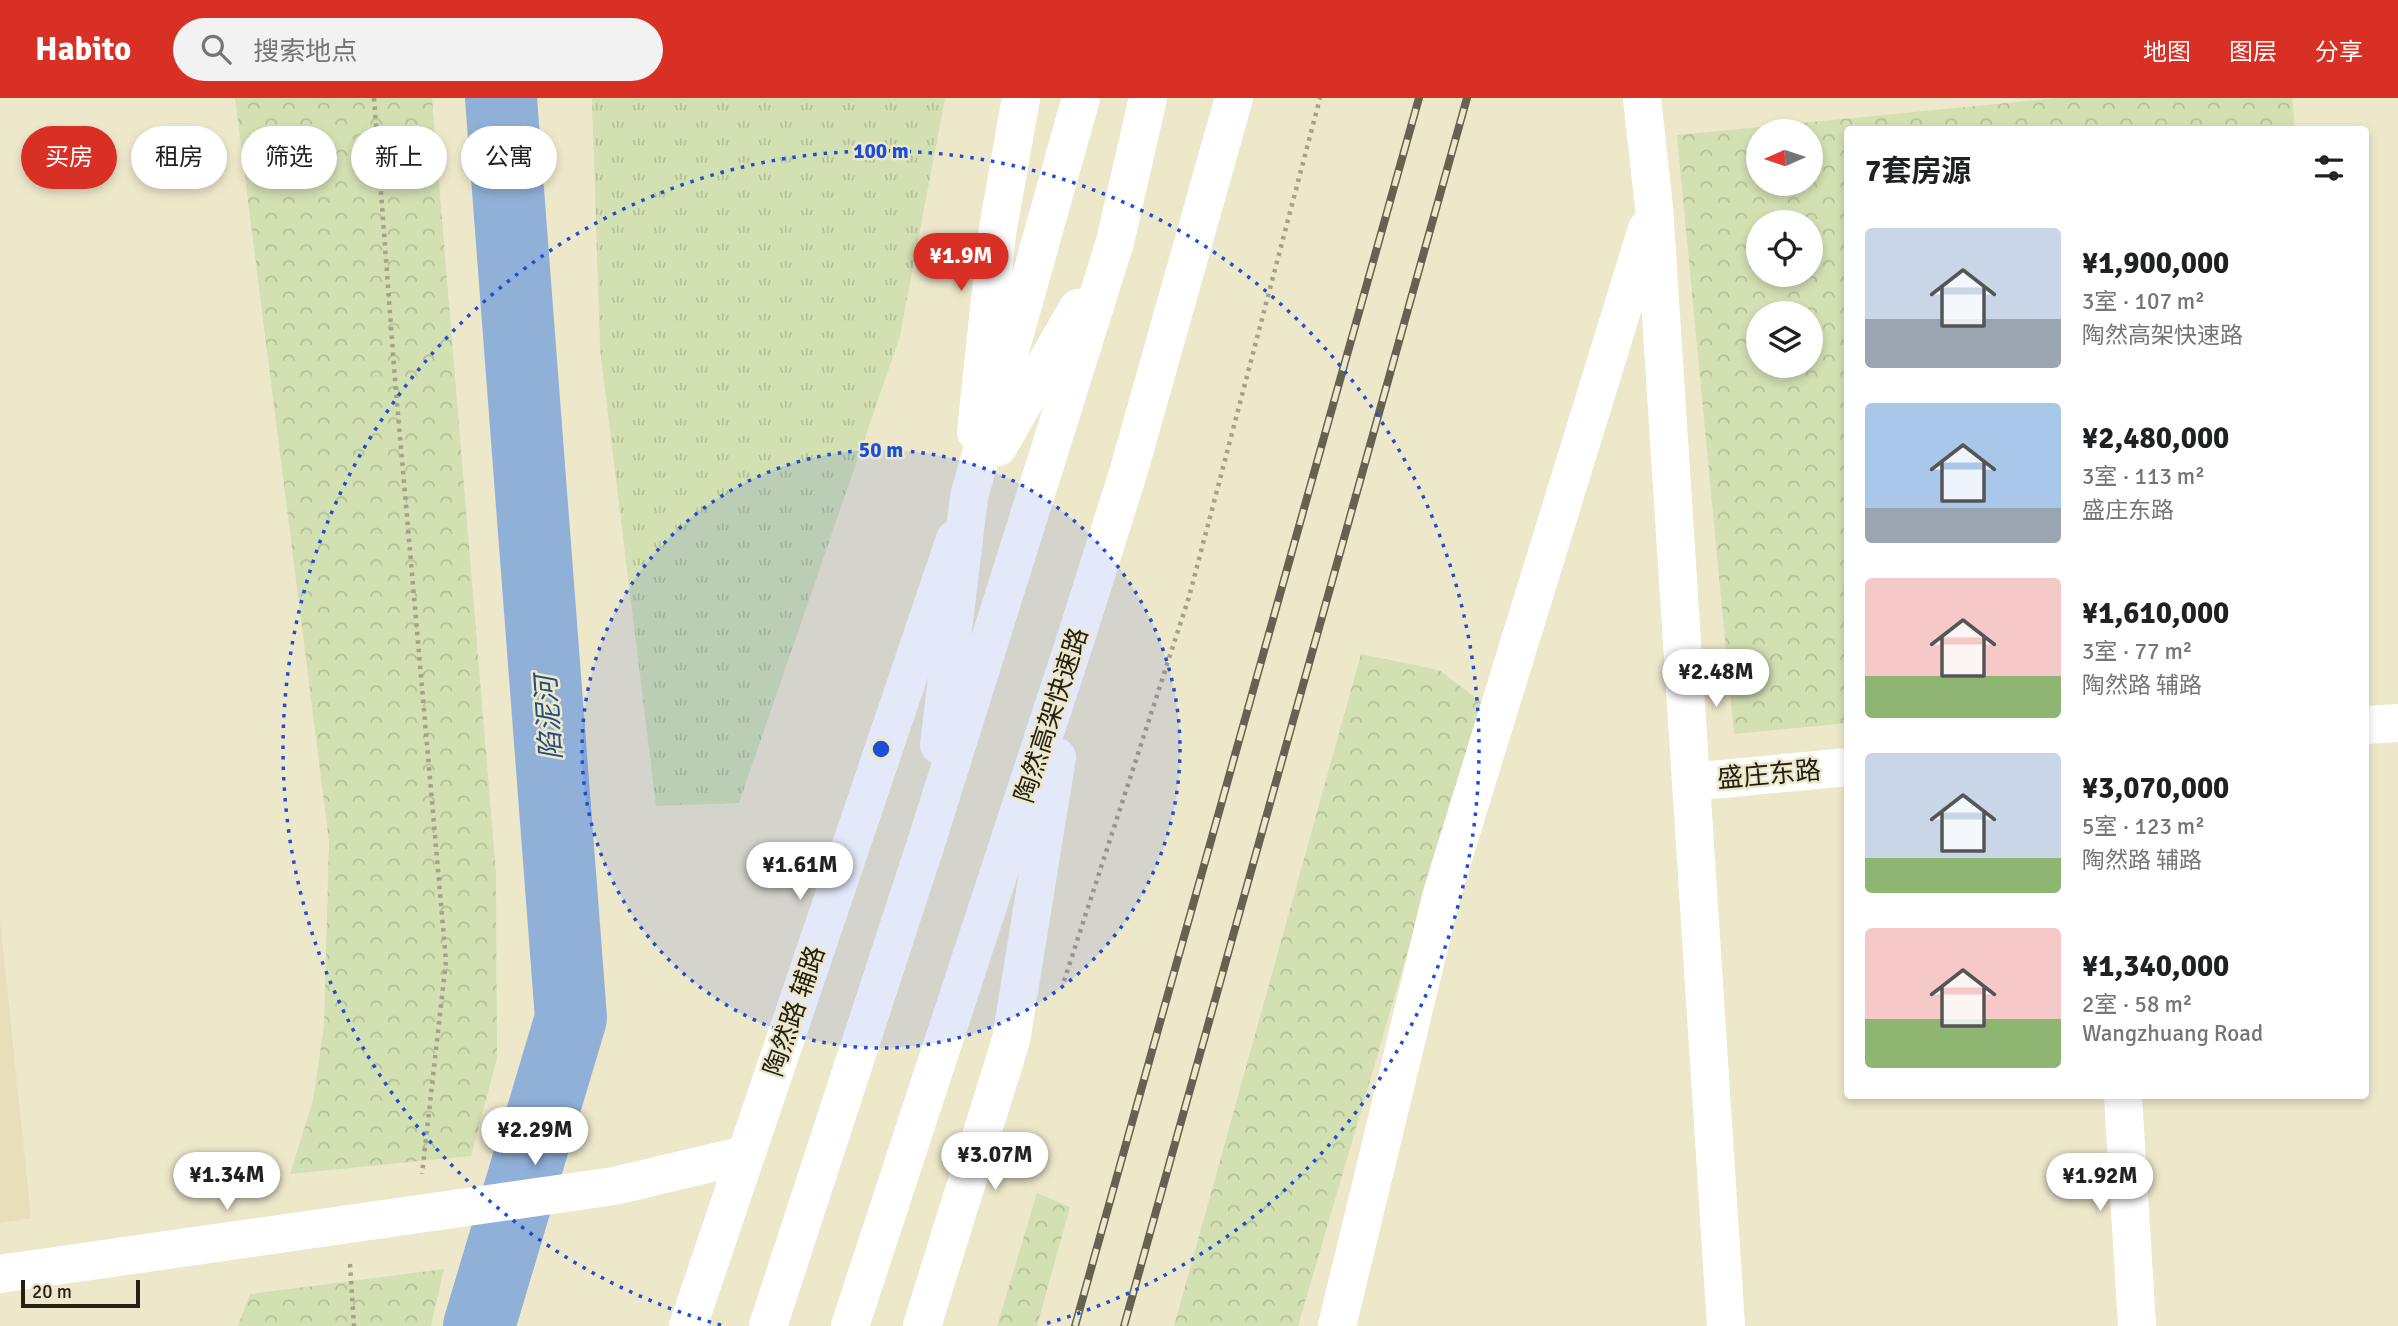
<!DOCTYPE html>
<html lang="zh">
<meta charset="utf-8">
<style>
body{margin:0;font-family:Signika,"Noto Sans SC",sans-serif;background:#f2f2f2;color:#202124;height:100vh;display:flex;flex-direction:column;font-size:26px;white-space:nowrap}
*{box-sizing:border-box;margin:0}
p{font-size:23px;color:#757577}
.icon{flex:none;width:38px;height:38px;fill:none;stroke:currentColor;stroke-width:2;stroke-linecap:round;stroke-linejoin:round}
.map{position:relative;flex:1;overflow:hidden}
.details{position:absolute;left:1844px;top:28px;width:525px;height:973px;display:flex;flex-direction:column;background:#fff;border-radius:7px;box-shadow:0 4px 10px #0003}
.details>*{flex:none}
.top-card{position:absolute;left:21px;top:28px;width:665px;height:63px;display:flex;gap:14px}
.needle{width:46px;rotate:267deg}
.buttons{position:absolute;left:1746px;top:21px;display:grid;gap:14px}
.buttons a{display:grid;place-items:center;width:77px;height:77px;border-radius:50%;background:#fff;box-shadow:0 4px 10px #0003;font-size:35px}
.scale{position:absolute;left:21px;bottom:18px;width:119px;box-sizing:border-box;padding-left:7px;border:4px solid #232116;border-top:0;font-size:19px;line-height:24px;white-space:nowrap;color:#232116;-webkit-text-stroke:5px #eee8cb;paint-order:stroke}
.price{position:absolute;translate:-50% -60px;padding:0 16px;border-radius:24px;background:#fff;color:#222;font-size:23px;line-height:46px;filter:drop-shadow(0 2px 4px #0008)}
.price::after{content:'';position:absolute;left:50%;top:42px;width:21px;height:16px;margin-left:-10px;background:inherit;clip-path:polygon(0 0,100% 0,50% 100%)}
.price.current{background:#d93025;color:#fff}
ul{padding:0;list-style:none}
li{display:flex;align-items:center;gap:21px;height:175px;padding:0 21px}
li span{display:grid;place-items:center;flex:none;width:196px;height:140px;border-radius:7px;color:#555}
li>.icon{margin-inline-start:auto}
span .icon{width:84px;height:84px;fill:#fffc;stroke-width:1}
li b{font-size:30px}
h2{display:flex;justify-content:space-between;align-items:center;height:84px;padding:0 21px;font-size:30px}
.pill{padding:0 24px;border-radius:32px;background:#fff;box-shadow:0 4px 10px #0003;font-size:24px;line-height:63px}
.pill.current{background:#d93025;color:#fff}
header{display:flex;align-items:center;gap:42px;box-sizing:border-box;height:98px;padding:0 35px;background:#d93025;color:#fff}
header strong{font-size:33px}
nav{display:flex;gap:38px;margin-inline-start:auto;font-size:24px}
.search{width:490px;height:63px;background:#f2f2f2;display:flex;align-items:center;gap:18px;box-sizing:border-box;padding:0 24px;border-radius:38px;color:#757577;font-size:26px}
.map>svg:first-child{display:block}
</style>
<header>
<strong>Habito</strong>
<div class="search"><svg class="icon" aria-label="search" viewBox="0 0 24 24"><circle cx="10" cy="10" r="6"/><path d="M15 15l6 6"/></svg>搜索地点</div>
<nav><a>地图</a><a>图层</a><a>分享</a></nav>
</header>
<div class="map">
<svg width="2398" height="1228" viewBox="0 0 2398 1228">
<defs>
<pattern id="grass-tufts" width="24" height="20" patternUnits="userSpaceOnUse" patternTransform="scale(1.75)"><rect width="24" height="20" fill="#d2e0b2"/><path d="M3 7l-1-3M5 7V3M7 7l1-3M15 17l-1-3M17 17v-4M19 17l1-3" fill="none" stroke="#b4c098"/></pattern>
<pattern id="forest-crowns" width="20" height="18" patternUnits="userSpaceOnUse" patternTransform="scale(1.75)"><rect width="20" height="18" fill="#d2e0b2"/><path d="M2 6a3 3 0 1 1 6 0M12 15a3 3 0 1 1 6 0" fill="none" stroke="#b4c098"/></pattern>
</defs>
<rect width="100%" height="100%" fill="#eee8cb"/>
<!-- built -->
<path fill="#e7dfba" d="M0 821 31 1120 0 1125Z"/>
<!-- grass -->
<path fill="url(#grass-tufts)" d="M592 0H945L900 238 739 705 656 708 600 251Z"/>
<!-- forest -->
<g fill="url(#forest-crowns)" fill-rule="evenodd">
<path d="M235 0H432L496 775 497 960 471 1058 290 1076 313 1002 324 928 329 743Z"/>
<path d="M2058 0H2292L2295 31 1848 32V625L1734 636 1677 37ZM1811 33V86H1759V33ZM1811 124V177H1759V124ZM1759 215H1811V268H1759Z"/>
<path d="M1361 556 1439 572 1481 604 1298 1228H1174Z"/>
<path d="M1037 1095 1070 1109 1037 1228H997Z"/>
<path d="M444 1171 431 1228H238L250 1196Z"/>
</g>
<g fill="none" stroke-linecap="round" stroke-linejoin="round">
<!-- river -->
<path stroke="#90b0d7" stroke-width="72" d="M479 1228 571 920 501 0"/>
<!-- path -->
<g stroke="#a5a18a" stroke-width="4.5" stroke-dasharray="3.5 5" stroke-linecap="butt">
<path d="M374 0 395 282 446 863 422 1076"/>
<path d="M1064 883 1189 499 1320 0"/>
<path d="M350 1166 354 1228"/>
</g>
<!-- minor -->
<g stroke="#fff" stroke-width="38">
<path d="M1642 0 1654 109 1726 1228"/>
<path d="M2366 627 2398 625"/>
<path d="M1691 684 1848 669"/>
<path d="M2123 998 2137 1228"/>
<path d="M1337 1228 1441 799 1647 131"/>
</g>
<!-- tertiary -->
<path stroke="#fff" stroke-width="38" d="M0 1176 614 1088 745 1057"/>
<!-- secondary -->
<g stroke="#fff" stroke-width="38">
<path d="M976 334 997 136 1021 0"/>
<path d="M688 1228 955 441"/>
<path d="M922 1228 1011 942"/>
</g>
<!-- trunk -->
<g stroke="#fff" stroke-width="38">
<path d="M998 349 1078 210"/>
<path d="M939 647 969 399 1081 0"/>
<path d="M1011 942 1057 659"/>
<path d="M768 1228 928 739 1115 144 1148 0"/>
<path d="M850 1228 1075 543 1129 372 1234 0"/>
</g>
<!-- rail casing -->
<g stroke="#656251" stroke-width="8">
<g id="rail">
<path d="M1075 1228 1419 0"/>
<path d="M1124 1228 1467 0"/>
</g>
</g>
<!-- rail -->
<use href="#rail" stroke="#eee8cb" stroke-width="5" stroke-dasharray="16" stroke-linecap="butt"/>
</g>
<!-- distance rings -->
<circle cx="881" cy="651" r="299" fill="#1d4ed8" fill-opacity=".12"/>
<g fill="none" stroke="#1d4ed8" stroke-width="3.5" stroke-dasharray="3.5 7">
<circle cx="881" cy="651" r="299"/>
<path d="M721 1227A598 598 0 1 1 1041 1227"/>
</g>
<g text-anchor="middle" stroke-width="5" stroke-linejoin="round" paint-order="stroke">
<!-- street labels -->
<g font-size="26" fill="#232116" stroke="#eee8cb">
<text transform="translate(1051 617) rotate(-72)" y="9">陶然高架快速路</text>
<text transform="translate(1769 676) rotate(-5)" y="9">盛庄东路</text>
<text transform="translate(794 913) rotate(-71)" y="9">陶然路 辅路</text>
</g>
<!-- water labels -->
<g font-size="28" font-style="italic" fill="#224e80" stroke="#eee8cb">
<text transform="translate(548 620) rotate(-94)" y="10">陷泥河</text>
</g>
</g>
<circle cx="881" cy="651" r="10" fill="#1d4ed8" stroke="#eee8cb" stroke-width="3.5"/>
<g font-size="21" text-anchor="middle" font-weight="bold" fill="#1d4ed8" stroke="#eee8cb" stroke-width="5" stroke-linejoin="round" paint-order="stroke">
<text x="881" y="60">100 m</text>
<text x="881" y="359">50 m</text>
</g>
</svg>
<div class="buttons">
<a><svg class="needle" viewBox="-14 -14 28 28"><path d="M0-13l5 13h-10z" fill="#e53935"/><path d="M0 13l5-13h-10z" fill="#757577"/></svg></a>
<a><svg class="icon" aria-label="locate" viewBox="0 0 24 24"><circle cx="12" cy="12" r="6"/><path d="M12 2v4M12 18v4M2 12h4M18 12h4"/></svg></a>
<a><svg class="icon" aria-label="layers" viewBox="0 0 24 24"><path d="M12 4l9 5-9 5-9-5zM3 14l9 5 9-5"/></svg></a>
</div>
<div class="scale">20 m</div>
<b class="price current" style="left:961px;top:195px">¥1.9M</b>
<b class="price" style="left:1716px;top:611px">¥2.48M</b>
<b class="price" style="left:800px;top:804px">¥1.61M</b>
<b class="price" style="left:535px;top:1069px">¥2.29M</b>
<b class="price" style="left:995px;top:1094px">¥3.07M</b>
<b class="price" style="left:227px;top:1114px">¥1.34M</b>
<b class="price" style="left:2100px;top:1115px">¥1.92M</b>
<div class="top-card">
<a class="pill current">买房</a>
<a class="pill">租房</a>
<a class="pill">筛选</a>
<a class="pill">新上</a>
<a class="pill">公寓</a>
</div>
<section class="details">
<h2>7套房源<svg class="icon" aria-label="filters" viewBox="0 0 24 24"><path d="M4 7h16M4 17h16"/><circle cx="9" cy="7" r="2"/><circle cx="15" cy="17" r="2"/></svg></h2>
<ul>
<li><span style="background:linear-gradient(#c9d6e8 65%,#9aa5b1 0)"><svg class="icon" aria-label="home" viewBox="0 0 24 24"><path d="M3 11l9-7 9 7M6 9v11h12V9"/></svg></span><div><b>¥1,900,000</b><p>3室 · 107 m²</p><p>陶然高架快速路</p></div></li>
<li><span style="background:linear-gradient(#a9c7e8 75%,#9aa5b1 0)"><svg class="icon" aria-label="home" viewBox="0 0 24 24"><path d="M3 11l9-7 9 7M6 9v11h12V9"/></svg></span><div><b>¥2,480,000</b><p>3室 · 113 m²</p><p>盛庄东路</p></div></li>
<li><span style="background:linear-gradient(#f6c9c9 70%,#8fb573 0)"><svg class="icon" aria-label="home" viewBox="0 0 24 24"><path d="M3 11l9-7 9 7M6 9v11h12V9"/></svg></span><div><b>¥1,610,000</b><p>3室 · 77 m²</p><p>陶然路 辅路</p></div></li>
<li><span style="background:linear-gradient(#c9d6e8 75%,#8fb573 0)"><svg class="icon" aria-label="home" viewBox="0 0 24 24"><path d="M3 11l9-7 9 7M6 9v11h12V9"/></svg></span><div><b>¥3,070,000</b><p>5室 · 123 m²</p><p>陶然路 辅路</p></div></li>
<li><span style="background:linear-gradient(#f6c9c9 65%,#8fb573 0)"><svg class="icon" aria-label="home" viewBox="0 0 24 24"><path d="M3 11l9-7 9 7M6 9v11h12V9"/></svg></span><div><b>¥1,340,000</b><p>2室 · 58 m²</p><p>Wangzhuang Road</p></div></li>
</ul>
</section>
</div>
